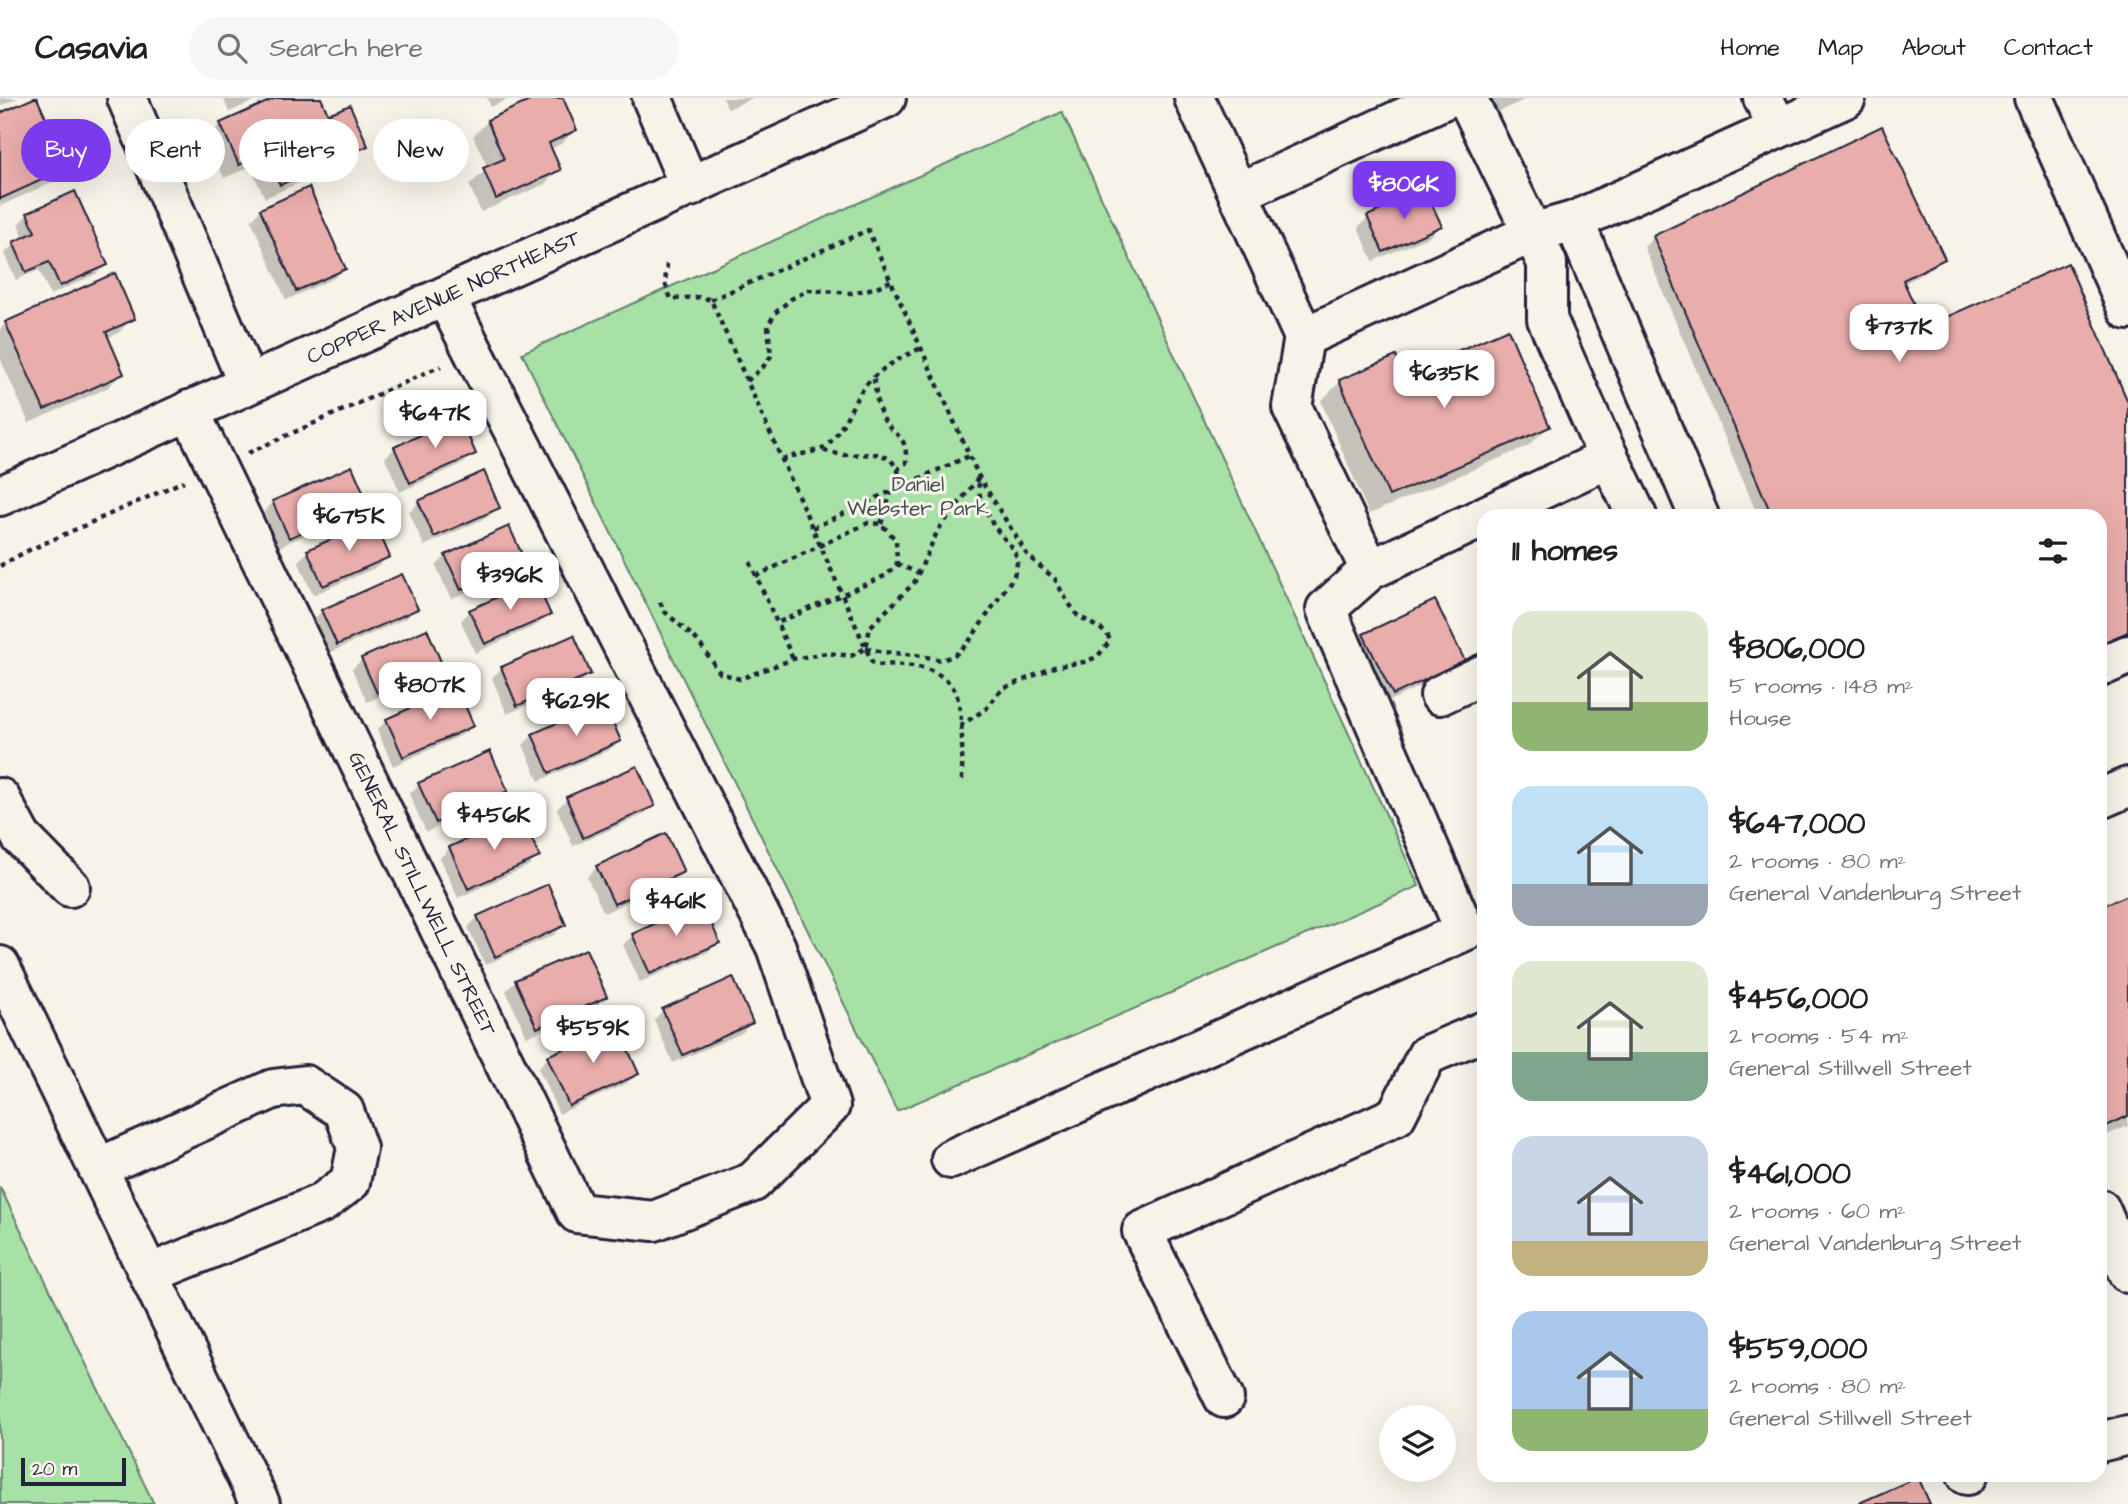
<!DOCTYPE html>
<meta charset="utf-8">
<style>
body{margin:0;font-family:"Architects Daughter",sans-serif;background:#f6f6f6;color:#202124;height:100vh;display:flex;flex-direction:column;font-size:26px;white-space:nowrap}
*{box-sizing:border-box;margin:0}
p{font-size:23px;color:#757577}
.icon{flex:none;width:38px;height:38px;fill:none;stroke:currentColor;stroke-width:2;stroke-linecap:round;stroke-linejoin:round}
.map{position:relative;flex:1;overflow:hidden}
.details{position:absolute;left:1477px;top:411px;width:630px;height:973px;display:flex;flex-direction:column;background:#fff;border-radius:21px;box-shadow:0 7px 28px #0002}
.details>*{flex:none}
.banner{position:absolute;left:21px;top:21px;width:665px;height:63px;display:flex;gap:14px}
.controls{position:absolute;left:1379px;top:1307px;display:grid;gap:14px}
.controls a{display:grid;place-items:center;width:77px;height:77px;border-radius:50%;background:#fff;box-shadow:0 7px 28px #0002;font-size:35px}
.scale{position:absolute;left:21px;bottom:18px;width:105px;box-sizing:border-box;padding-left:7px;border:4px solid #22223b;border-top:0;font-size:19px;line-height:24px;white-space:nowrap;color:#22223b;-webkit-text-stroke:5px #f7f3e8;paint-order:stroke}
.price{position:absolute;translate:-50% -60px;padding:0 16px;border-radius:14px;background:#fff;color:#222;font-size:23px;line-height:46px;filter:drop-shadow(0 2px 4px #0008)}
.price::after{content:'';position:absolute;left:50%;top:42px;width:21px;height:16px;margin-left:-10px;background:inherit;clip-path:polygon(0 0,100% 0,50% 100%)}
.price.current{background:#7c3aed;color:#fff}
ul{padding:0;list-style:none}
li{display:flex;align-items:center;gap:21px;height:175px;padding:0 35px}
li span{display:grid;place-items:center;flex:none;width:196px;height:140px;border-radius:21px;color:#555}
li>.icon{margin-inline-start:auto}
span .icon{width:84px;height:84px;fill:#fffc;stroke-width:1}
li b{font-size:30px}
h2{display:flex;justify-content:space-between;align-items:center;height:84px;padding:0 35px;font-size:30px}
.chip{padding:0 24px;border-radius:32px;background:#fff;box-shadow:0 7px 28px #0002;font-size:24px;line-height:63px}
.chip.current{background:#7c3aed;color:#fff}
header{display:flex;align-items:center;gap:42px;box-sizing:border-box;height:98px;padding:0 35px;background:#fff;border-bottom:2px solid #e0e0e0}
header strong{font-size:33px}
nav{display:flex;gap:38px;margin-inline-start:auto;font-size:24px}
.search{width:490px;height:63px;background:#f6f6f6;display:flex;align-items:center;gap:18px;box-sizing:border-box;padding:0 24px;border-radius:38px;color:#757577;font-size:26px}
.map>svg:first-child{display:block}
</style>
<header>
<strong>Casavia</strong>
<div class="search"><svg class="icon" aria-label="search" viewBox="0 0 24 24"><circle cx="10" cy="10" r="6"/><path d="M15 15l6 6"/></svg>Search here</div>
<nav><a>Home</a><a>Map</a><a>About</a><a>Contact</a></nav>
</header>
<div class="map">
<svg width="2128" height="1406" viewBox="0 0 2128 1406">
<rect width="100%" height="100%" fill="#f7f3e8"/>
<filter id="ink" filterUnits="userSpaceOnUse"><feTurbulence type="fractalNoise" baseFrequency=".0143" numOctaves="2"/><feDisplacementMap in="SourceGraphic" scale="14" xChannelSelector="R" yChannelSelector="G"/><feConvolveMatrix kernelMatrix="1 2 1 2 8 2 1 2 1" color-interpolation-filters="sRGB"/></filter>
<g filter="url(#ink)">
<!-- green -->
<g fill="#a7e1a6" stroke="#648270" stroke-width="2">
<path d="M1062 14 1419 788 897 1013 522 255Z"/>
<path d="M0 1089 154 1406H0Z"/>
</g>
<!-- shadow -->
<g fill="#0003">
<path d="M0 0H18L0 8Z"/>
<path d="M223 0H261L229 14Z"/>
<path d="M281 0H319L327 19 366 47 351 62 265 100 250 69 224 80 206 41 221 26Z"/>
<path d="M487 0H510L491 9Z"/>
<path d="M540 0H561L575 32 561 46 550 51 559 71 545 86 481 114 469 87 488 70 473 38 488 23Z"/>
<path d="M723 0H753L728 11Z"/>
<path d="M1479 0H1528L1488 19Z"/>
<path d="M0 17 66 70 51 85 0 108Z"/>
<path d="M1424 94 1439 128 1430 138 1373 163 1358 129 1368 120Z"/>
<path d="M261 112 344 171 334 180 286 202 251 122Z"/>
<path d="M28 116 106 166 96 176 50 197 39 172 16 182 4 156 14 146 25 141 18 126Z"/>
<path d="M1654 139 1943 161 1933 170 1903 186 1923 231 2128 308V539L2100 550V418H1758L1644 149Z"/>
<path d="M133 220 118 235 107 240 122 276 107 290 29 325 0 260V231L6 225Z"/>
<path d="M1403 278 1548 329 1528 348 1369 416 1321 303 1340 284Z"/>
<path d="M395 350 474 355 464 365 400 394 385 360Z"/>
<path d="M273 404 366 405 356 414 279 449 264 414Z"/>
<path d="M419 404 498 409 488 419 424 448 409 414Z"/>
<path d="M308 454 388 458 379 468 313 497 298 463Z"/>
<path d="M446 458 523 463 513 473 451 501 436 468Z"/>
<path d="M416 511 406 520 327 556 312 523 322 513Z"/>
<path d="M470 513 548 516 539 526 475 555 461 523Z"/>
<path d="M1364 537 1462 563 1453 572 1383 606 1354 547Z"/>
<path d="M362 562 440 566 431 575 367 604 352 571Z"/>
<path d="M502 570 589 576 579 586 507 616 492 580Z"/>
<path d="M603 606 619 642 609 652 539 683 523 647 533 637Z"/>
<path d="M387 622 472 627 462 637 393 668 377 632Z"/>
<path d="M636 670 653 707 643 717 573 748 557 711 567 701Z"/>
<path d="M419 687 505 693 496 703 426 734 409 696Z"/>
<path d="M450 750 538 759 528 768 458 800 440 760Z"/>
<path d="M597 769 682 773 672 783 604 815 587 779Z"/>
<path d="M2128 799V1028L2100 1040V811Z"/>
<path d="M478 819 564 827 554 837 485 867 468 829Z"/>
<path d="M633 837 718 844 708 854 640 884 623 847Z"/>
<path d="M516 883 605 898 596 908 527 939 506 893Z"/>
<path d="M663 912 751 925 742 935 673 965 654 922Z"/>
<path d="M616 929 637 976 627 985 559 1016 538 970 548 960Z"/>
</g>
<!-- building -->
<g fill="#e9adab" stroke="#22223b" stroke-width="2">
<path d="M34 0H37L68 70 0 101V15Z"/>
<path d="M276 0H321L328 16 350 7 368 48 280 87 265 55 239 67 220 25Z"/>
<path d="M536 0H563L577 32 549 45 561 72 496 101 483 70 504 61 487 22Z"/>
<path d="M1882 28 1945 161 1903 182 1924 229 2068 165 2128 304V534L2100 546V418H1772L1653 138Z"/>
<path d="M309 89 346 171 296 193 260 111Z"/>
<path d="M1425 92 1442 128 1383 154 1367 118Z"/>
<path d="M75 93 108 167 60 188 49 164 26 174 13 144 35 134 27 115Z"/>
<path d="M115 175 135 221 106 234 124 276 44 312 5 224Z"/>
<path d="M1508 231 1550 329 1389 398 1339 282 1396 258 1404 276Z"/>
<path d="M460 319 476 356 410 385 394 349Z"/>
<path d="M352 368 368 405 289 440 272 403Z"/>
<path d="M484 373 500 410 434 439 418 403Z"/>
<path d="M374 422 390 459 323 488 307 452Z"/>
<path d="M509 428 525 463 461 492 445 457Z"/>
<path d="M402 476 418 511 337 547 321 512Z"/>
<path d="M535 482 551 517 485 546 469 512Z"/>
<path d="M1435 502 1465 563 1393 597 1363 536Z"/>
<path d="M427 531 442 566 377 595 361 560Z"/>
<path d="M574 537 591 576 517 608 501 569Z"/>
<path d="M457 589 474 628 403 659 386 621Z"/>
<path d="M604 604 621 643 549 675 532 636Z"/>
<path d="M490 653 508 693 436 725 418 685Z"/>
<path d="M637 668 655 708 583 740 566 699Z"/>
<path d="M521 717 540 759 468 791 449 749Z"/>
<path d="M666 735 684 774 614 806 596 768Z"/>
<path d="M548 786 566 827 495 859 477 818Z"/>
<path d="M2128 797V1018L2100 1031V809Z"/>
<path d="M702 804 720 845 650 876 632 836Z"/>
<path d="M586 851 607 899 537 930 515 882Z"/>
<path d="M733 879 753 925 683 957 662 911Z"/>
<path d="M617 927 639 976 569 1008 547 958Z"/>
<path d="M1918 1379 1930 1406H1857Z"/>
</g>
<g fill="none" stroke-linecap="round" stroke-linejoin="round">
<!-- minor casing -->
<g stroke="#22223b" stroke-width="44">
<g id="minor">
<path d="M127 0 248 286"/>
<path d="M652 0 690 89"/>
<path d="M1194 0 1238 95"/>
<path d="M1447 0 1238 95 1304 239 1532 135 1574 123"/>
<path d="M1467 0 1547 165V221L1598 337 1637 418"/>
<path d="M1763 0 1778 30"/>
<path d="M2034 0 2128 212"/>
<path d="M1304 239 1292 309 1370 472 1484 419"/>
<path id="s1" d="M189 312 577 1115 654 1123 753 1084 830 1008 776 849 445 198"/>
<path id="s2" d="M0 398 886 0"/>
<path d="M1485 418 1609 360"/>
<path d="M1699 418 1574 123 1846 0"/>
<path d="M2100 569 2128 557"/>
<path d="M1440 597 1484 576"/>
<path d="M0 700 21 739 70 789"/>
<path d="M2100 701 2128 689"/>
<path d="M0 868 260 1406"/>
<path d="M951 1061 1465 833 1326 511 1370 472"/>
<path d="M98 1070 273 991 305 987 344 1013 357 1050 350 1084 322 1105 149 1176"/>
<path d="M2100 1111 2128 1175"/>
<path d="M1224 1300 1142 1133 1396 1018 1427 957 1484 933"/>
<path d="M2100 1344 2128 1337"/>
<path d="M1967 1377H1968"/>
</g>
</g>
<!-- path -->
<g stroke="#22223b" stroke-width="4.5" stroke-dasharray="5 5" stroke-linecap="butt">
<path d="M667 166 665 185 671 201 701 199 711 202 872 564 877 567C902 565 941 567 955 593 964 612 962 662 962 685"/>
<path d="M711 202 868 132 979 379 1028 458 1055 481 1064 498 1077 517 1107 535 1110 543 1097 559 1084 564 1054 569 1002 591 986 611 961 627"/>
<path d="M874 281C876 292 876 305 881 316 891 340 908 332 906 365L898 371"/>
<path d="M747 283 763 269 771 258 768 228 775 215 791 201 808 192 852 195 874 190 891 183"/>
<path d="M248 355 441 268"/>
<path d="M782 361C790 358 820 353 824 350 842 335 848 314 860 295 874 273 898 261 921 250"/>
<path d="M900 389 969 358"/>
<path d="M881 426 891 394"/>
<path d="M813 430 900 389 898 371 890 361 879 356 842 357 821 352"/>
<path d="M750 464 793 561"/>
<path d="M897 466 918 475"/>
<path d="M0 468 25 454 184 383"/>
<path d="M756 478 868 425 881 426 896 442 897 466 887 477 777 525"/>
<path d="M660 504 664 513 698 543 720 575 740 581 793 561 827 555 851 558 866 550 870 529 914 485 938 432 979 379"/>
<path d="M866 550 883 554 916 557 941 562 954 558 968 545 1014 478 1018 461 1013 451 993 427 980 398 978 382"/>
</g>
<!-- minor -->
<use href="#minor" stroke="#f7f3e8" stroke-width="38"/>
</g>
</g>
<g text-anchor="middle" stroke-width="6" stroke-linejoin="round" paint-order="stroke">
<!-- street labels -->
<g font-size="21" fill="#22223b" stroke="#f7f3e8">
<text dy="7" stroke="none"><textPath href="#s2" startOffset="486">COPPER AVENUE NORTHEAST</textPath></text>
<text dy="7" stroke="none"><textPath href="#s1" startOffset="537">GENERAL STILLWELL STREET</textPath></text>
</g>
<!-- park labels -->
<g font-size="21" fill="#435256" stroke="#f7f3e8">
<text x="918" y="393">Daniel<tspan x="918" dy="24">Webster Park</tspan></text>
</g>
</g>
</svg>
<div class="controls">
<a><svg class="icon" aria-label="layers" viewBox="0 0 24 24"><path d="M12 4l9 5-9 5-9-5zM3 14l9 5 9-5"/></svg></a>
</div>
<div class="scale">20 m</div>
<b class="price current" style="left:1404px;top:123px">$806K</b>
<b class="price" style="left:1899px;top:266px">$737K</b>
<b class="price" style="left:1444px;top:312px">$635K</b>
<b class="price" style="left:435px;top:352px">$647K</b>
<b class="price" style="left:349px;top:455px">$675K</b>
<b class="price" style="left:510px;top:514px">$396K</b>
<b class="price" style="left:430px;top:624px">$807K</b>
<b class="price" style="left:576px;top:640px">$629K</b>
<b class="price" style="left:494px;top:754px">$456K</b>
<b class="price" style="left:676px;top:840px">$461K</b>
<b class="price" style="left:593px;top:967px">$559K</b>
<div class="banner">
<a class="chip current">Buy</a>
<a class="chip">Rent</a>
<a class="chip">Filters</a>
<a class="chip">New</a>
</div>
<section class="details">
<h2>11 homes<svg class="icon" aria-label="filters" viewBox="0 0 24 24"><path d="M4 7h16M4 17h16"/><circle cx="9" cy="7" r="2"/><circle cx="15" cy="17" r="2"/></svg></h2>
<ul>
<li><span style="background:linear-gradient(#dfe7d0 65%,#8fb573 0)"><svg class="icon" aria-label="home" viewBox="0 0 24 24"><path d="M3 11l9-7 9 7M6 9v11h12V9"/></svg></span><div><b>$806,000</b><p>5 rooms · 148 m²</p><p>House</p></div></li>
<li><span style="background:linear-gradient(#bfe0f5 70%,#9aa5b1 0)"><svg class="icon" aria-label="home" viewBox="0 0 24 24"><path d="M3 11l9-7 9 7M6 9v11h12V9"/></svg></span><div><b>$647,000</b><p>2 rooms · 80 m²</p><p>General Vandenburg Street</p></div></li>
<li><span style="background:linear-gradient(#dfe7d0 65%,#7fa58c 0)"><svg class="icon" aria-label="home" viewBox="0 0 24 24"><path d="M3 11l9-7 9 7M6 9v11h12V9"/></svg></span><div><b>$456,000</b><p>2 rooms · 54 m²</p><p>General Stillwell Street</p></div></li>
<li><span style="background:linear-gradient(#c9d6e8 75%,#c2b280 0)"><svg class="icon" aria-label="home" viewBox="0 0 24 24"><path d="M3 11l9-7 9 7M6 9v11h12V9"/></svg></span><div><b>$461,000</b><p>2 rooms · 60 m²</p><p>General Vandenburg Street</p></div></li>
<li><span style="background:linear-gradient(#a9c7e8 70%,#8fb573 0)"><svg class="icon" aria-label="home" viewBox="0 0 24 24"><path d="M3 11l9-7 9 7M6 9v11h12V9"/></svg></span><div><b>$559,000</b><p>2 rooms · 80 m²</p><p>General Stillwell Street</p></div></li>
</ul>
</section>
</div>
